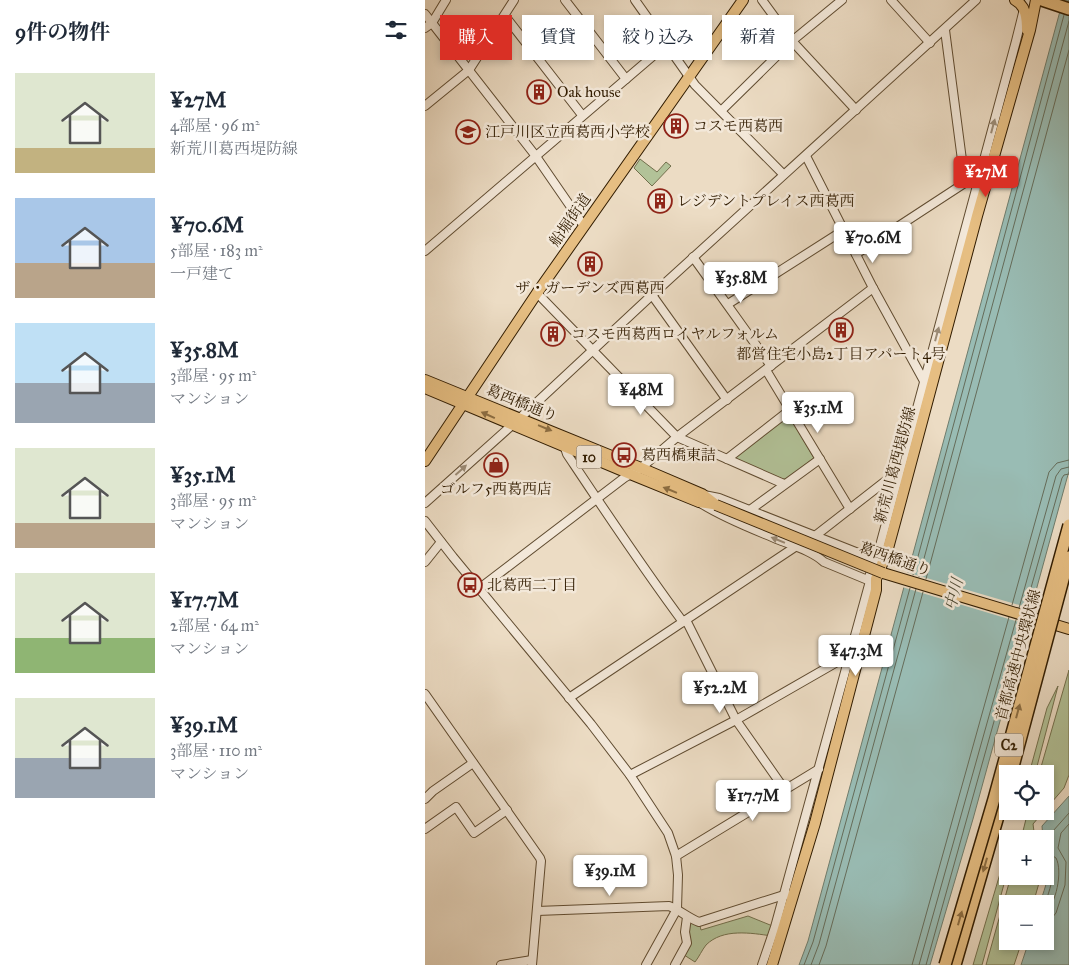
<!DOCTYPE html>
<html lang="ja">
<meta charset="utf-8">
<style>
body{margin:0;font-family:"IM FELL Great Primer","Noto Serif JP",serif;background:#f2f2f3;color:#1f2937;height:100vh;display:flex;flex-direction:column;font-size:19px;white-space:nowrap}
*{box-sizing:border-box;margin:0}
p{font-size:16px;color:#747a83}
.icon{flex:none;width:28px;height:28px;fill:none;stroke:currentColor;stroke-width:2;stroke-linecap:round;stroke-linejoin:round}
.map{position:relative;flex:1;overflow:hidden}
.panel{display:flex;flex-direction:column;background:#fff;width:425px}
.panel>*{flex:none}
.top-card{position:absolute;left:15px;top:15px;width:475px;height:45px;display:flex;gap:10px}
.fabs{position:absolute;left:574px;top:765px;display:grid;gap:10px}
.fabs a{display:grid;place-items:center;width:55px;height:55px;border-radius:0px;background:#fff;box-shadow:0 2px 8px #0003;font-size:25px}
.price{position:absolute;translate:-50% -42px;padding:0 11px;border-radius:5px;background:#fff;color:#222;font-size:16px;line-height:32px;filter:drop-shadow(0 1px 2px #0008)}
.price::after{content:'';position:absolute;left:50%;top:30px;width:15px;height:11px;margin-left:-8px;background:inherit;clip-path:polygon(0 0,100% 0,50% 100%)}
.price.current{background:#d93025;color:#fff}
ul{padding:0;list-style:none}
li{display:flex;align-items:center;gap:15px;height:125px;padding:0 15px}
li span{display:grid;place-items:center;flex:none;width:140px;height:100px;border-radius:0px;color:#555}
li>.icon{margin-inline-start:auto}
span .icon{width:60px;height:60px;fill:#fffc;stroke-width:1}
li b{font-size:21px}
h2{display:flex;justify-content:space-between;align-items:center;height:60px;padding:0 15px;font-size:21px}
.pill{padding:0 18px;border-radius:0px;background:#fff;box-shadow:0 2px 8px #0003;font-size:18px;line-height:45px}
.pill.current{background:#d93025;color:#fff}
main{display:flex;flex:1;min-height:0}
.map>svg:first-child{display:block}
</style>
<main>
<section class="panel">
<h2>9件の物件<svg class="icon" aria-label="filters" viewBox="0 0 24 24"><path d="M4 7h16M4 17h16"/><circle cx="9" cy="7" r="2"/><circle cx="15" cy="17" r="2"/></svg></h2>
<ul>
<li><span style="background:linear-gradient(#dfe7d0 75%,#c2b280 0)"><svg class="icon" aria-label="home" viewBox="0 0 24 24"><path d="M3 11l9-7 9 7M6 9v11h12V9"/></svg></span><div><b>¥27M</b><p>4部屋 · 96 m²</p><p>新荒川葛西堤防線</p></div></li>
<li><span style="background:linear-gradient(#a9c7e8 65%,#b9a48a 0)"><svg class="icon" aria-label="home" viewBox="0 0 24 24"><path d="M3 11l9-7 9 7M6 9v11h12V9"/></svg></span><div><b>¥70.6M</b><p>5部屋 · 183 m²</p><p>一戸建て</p></div></li>
<li><span style="background:linear-gradient(#bfe0f5 60%,#9aa5b1 0)"><svg class="icon" aria-label="home" viewBox="0 0 24 24"><path d="M3 11l9-7 9 7M6 9v11h12V9"/></svg></span><div><b>¥35.8M</b><p>3部屋 · 95 m²</p><p>マンション</p></div></li>
<li><span style="background:linear-gradient(#dfe7d0 75%,#b9a48a 0)"><svg class="icon" aria-label="home" viewBox="0 0 24 24"><path d="M3 11l9-7 9 7M6 9v11h12V9"/></svg></span><div><b>¥35.1M</b><p>3部屋 · 95 m²</p><p>マンション</p></div></li>
<li><span style="background:linear-gradient(#dfe7d0 65%,#8fb573 0)"><svg class="icon" aria-label="home" viewBox="0 0 24 24"><path d="M3 11l9-7 9 7M6 9v11h12V9"/></svg></span><div><b>¥17.7M</b><p>2部屋 · 64 m²</p><p>マンション</p></div></li>
<li><span style="background:linear-gradient(#dfe7d0 60%,#9aa5b1 0)"><svg class="icon" aria-label="home" viewBox="0 0 24 24"><path d="M3 11l9-7 9 7M6 9v11h12V9"/></svg></span><div><b>¥39.1M</b><p>3部屋 · 110 m²</p><p>マンション</p></div></li>
</ul>
</section>
<div class="map">
<svg width="644" height="965" viewBox="0 0 644 965">
<rect width="100%" height="100%" fill="#ecdcc4"/>
<filter id="stains"><feTurbulence type="fractalNoise" baseFrequency=".004" numOctaves="4"/><feColorMatrix values="0 0 0 0 .2 0 0 0 0 .09 0 0 0 0 .02 0 0 0 .5 -.17"/></filter>
<radialGradient id="worn" r=".72"><stop offset=".6" stop-color="#630" stop-opacity="0"/><stop offset="1" stop-color="#630" stop-opacity=".3"/></radialGradient>
<!-- green -->
<g fill="#b2c298" stroke="#726f4c">
<path d="M215 159 232 172 241 162 246 166 227 186 209 168Z"/>
<path d="M361 416 365 417 389 458 361 479H357L310 459 311 455Z"/>
<path d="M644 670V775L639 788 620 810V774H614Z"/>
<path d="M633 686 610 774H604L622 708Z"/>
<path d="M603 811H619L608 824 610 839H596Z"/>
<path d="M582 850V873L557 965H548Z"/>
<path d="M586 876H616L608 904H582V941H597L589 965H561Z"/>
<path d="M323 916 350 927 347 936C326 933 298 928 281 945 277 950 274 957 270 962L256 953 262 943V917L274 922 276 930Z"/>
</g>
<!-- water -->
<g fill="#99bcb4" stroke="#6f7c6c">
<path d="M638 0H644V471L548 819 505 965H374L383 941 395 897Z"/>
<path d="M644 796V965H596L604 941H620V904H615C618 892 624 880 623 868 622 858 620 849 620 839H618L617 826Z"/>
</g>
<!-- pier -->
<path fill="#ecdcc4" d="M481 572 608 609 604 625 477 587Z"/>
<g fill="none" stroke-linecap="round" stroke-linejoin="round">
<!-- shore -->
<g stroke="#656c5a" stroke-width="1">
<path d="M488 575 639 15"/>
<path d="M494 577 644 21"/>
<path d="M501 579 644 50"/>
<path d="M587 605 624 472 632 463 644 460"/>
<path d="M594 608 631 476 636 469 644 467"/>
<path d="M600 609 637 478 639 475 644 474"/>
<path d="M620 859 626 861C631 875 624 891 620 904"/>
<path d="M620 913C631 905 638 871 631 858L622 852 621 850 628 842V831L644 813"/>
<path d="M620 922 626 919 631 913 640 885 641 862 633 848 636 833 644 824"/>
<path d="M379 965 388 942 485 588"/>
<path d="M386 965 394 944 491 589"/>
<path d="M394 965 401 946 498 592"/>
<path d="M487 965 584 617"/>
<path d="M494 965 591 620"/>
<path d="M501 965 597 621"/>
</g>
<!-- minor casing -->
<g stroke="#604c31" stroke-width="10">
<g id="minor">
<path d="M140 0 201 79"/>
<path d="M210 0 270 85 358 174"/>
<path d="M337 0 367 41 431 110"/>
<path d="M466 0 505 43"/>
<path d="M0 14 110 155 159 226"/>
<path d="M80 16 157 115"/>
<path d="M0 28 7 23 21 0"/>
<path d="M520 30 540 183"/>
<path d="M0 106 44 70 89 0"/>
<path d="M296 111 367 41 417 0"/>
<path d="M381 156 448 288 499 381"/>
<path d="M0 251 242 44"/>
<path d="M431 254 555 173"/>
<path d="M268 257 346 366"/>
<path d="M112 293 252 437 359 484"/>
<path d="M227 295 302 400"/>
<path d="M303 304 419 230"/>
<path d="M341 370 425 509"/>
<path d="M140 448 142 454C180 511 217 567 258 622"/>
<path d="M302 459 365 410"/>
<path d="M279 495 294 498 451 560"/>
<path d="M0 503 95 418 227 295 551 0"/>
<path d="M277 504C301 519 328 529 354 540 369 546 387 551 399 562L445 581"/>
<path d="M325 510 395 459"/>
<path d="M0 521 28 557 166 724 205 775 243 833 251 856 253 875 252 909 221 965"/>
<path d="M390 536 467 476H474L475 480"/>
<path d="M0 562 16 542"/>
<path d="M55 588 199 478 216 468 252 437 448 288"/>
<path d="M261 620 311 720 360 790"/>
<path d="M0 694 115 858 116 861 107 965"/>
<path d="M144 698 370 547"/>
<path d="M205 775 311 720 426 654"/>
<path d="M0 799 8 791 48 763"/>
<path d="M0 829 31 807 49 833 82 810"/>
<path d="M251 856 394 769"/>
<path d="M112 911 244 906C255 910 263 918 274 922L362 894"/>
<path d="M76 965 107 960"/>
<path d="M250 965 262 943 260 932 262 917"/>
<path d="M337 965 350 927 445 581 444 577 453 553 591 41 599 9"/>
</g>
</g>
<!-- major casing -->
<g stroke="#311c00" stroke-width="12">
<g id="major">
<path d="M590 0C601 6 602 18 602 30"/>
<path d="M0 380 216 468 277 494 291 505"/>
<path d="M0 388 205 474 274 502 288 504"/>
<path d="M0 461 112 293 318 0"/>
<path d="M458 573 644 629"/>
<path d="M347 965 390 823 451 590V579L462 552 471 519 552 216 605 30 611 0"/>
</g>
</g>
<!-- highway casing -->
<g stroke="#311c00" stroke-width="14">
<g id="highway">
<path d="M617 0 644 9"/>
<path d="M530 965 582 785"/>
</g>
</g>
<!-- minor -->
<use href="#minor" stroke="#f3e8d9" stroke-width="8"/>
<!-- major -->
<use href="#major" stroke="#e6be82" stroke-width="10"/>
<!-- highway -->
<use href="#highway" stroke="#e6be82" stroke-width="11"/>
<!-- major-bridge casing -->
<g stroke="#311c00" stroke-width="12" stroke-linecap="butt">
<path id="major-bridge" d="M291 505 458 573"/>
</g>
<!-- highway-bridge casing -->
<g stroke="#311c00" stroke-width="14" stroke-linecap="butt">
<g id="highway-bridge">
<path d="M586 774 644 557"/>
<path d="M520 965 569 799 644 525"/>
</g>
</g>
<!-- major-bridge -->
<use href="#major-bridge" stroke="#e6be82" stroke-width="10"/>
<!-- highway-bridge -->
<use href="#highway-bridge" stroke="#e6be82" stroke-width="11"/>
</g>
<!-- one-way arrows -->
<defs><path id="oneway-solid" d="M-6-.8H1V-3.2L6.5 0L1 3.2V.8H-6Z" transform="scale(1.25)"/></defs>
<g fill="#9c8c77">
<use href="#oneway-solid" transform="translate(568 126) rotate(-75)"/>
<use href="#oneway-solid" transform="translate(512 334) rotate(-75)"/>
<use href="#oneway-solid" transform="translate(36 470) rotate(-42)"/>
<use href="#oneway-solid" transform="translate(353 540) rotate(-158)"/>
</g>
<g fill="#8c6d41">
<use href="#oneway-solid" transform="translate(63 415) rotate(-156)"/>
<use href="#oneway-solid" transform="translate(120 428) rotate(22)"/>
<use href="#oneway-solid" transform="translate(245 490) rotate(-158)"/>
<use href="#oneway-solid" transform="translate(593 711) rotate(-75)"/>
<use href="#oneway-solid" transform="translate(560 865) rotate(106)"/>
<use href="#oneway-solid" transform="translate(535 918) rotate(-74)"/>
</g>
<!-- icons -->
<defs>
<g id="building-ring" transform="scale(1.25)"><circle r="9.5" fill="#f3e8d9" stroke="#8f2418" stroke-width="1.5"/><path d="M-4-6H4V6H1V3H-1V6H-4ZM-2.5-4.3h1.7v1.8h-1.7ZM.8-4.3h1.7v1.8H.8ZM-2.5-1h1.7V.8h-1.7ZM.8-1h1.7V.8H.8Z" fill="#8f2418"/></g>
<g id="school-ring" transform="scale(1.25)"><circle r="9.5" fill="#f3e8d9" stroke="#8f2418" stroke-width="1.5"/><path d="M0-5L7-2L0 1L-7-2ZM-4 1L0 2.5L4 1V4Q0 6-4 4Z" fill="#8f2418"/></g>
<g id="bus-ring" transform="scale(1.25)"><circle r="9.5" fill="#f3e8d9" stroke="#8f2418" stroke-width="1.5"/><path d="M-5-6H5V4H4V6H2V4H-2V6H-4V4H-5ZM-3.5-4V0h7V-4ZM-3.5 1.2v1.5H-2V1.2ZM2 1.2v1.5H3.5V1.2Z" fill="#8f2418"/></g>
<g id="shop-ring" transform="scale(1.25)"><circle r="9.5" fill="#f3e8d9" stroke="#8f2418" stroke-width="1.5"/><path d="M-5-2.5h2.3a2.7 3.5 0 0 1 5.4 0H5L5.5 6h-11ZM-1.5-2.5h3a1.5 2.3 0 0 0-3 0Z" fill="#8f2418"/></g>
</defs>
<g fill-rule="evenodd">
<use href="#building-ring" x="114" y="92"/>
<use href="#building-ring" x="251" y="126"/>
<use href="#school-ring" x="43" y="132"/>
<use href="#building-ring" x="235" y="201"/>
<use href="#building-ring" x="165" y="264"/>
<use href="#building-ring" x="416" y="330"/>
<use href="#building-ring" x="128" y="334"/>
<use href="#bus-ring" x="199" y="455"/>
<use href="#shop-ring" x="71" y="465"/>
<use href="#bus-ring" x="45" y="585"/>
</g>
<g text-anchor="middle" stroke-width="5" stroke-linejoin="round" paint-order="stroke">
<!-- shield labels -->
<g fill="#f3e8d9" stroke="#6b5941" stroke-width="1">
<rect x="151.5" y="445.5" width="25" height="23" rx="4"/>
<rect x="570" y="733.5" width="28" height="23" rx="4"/>
</g>
<g font-size="14" font-weight="bold" fill="#311c00">
<text x="164" y="462">10</text>
<text x="584" y="750">C2</text>
</g>
<!-- poi labels -->
<g font-size="15" fill="#311c00" stroke="#f3e8d9" text-anchor="start">
<text x="132" y="97">Oak house</text>
<text x="268" y="131">コスモ西葛西</text>
<text x="60" y="137">江戸川区立西葛西小学校</text>
<text x="252" y="206">レジデントプレイス西葛西</text>
<text x="165" y="293" text-anchor="middle">ザ・ガーデンズ西葛西</text>
<text x="146" y="339">コスモ西葛西ロイヤルフォルム</text>
<text x="416" y="359" text-anchor="middle">都営住宅小島2丁目アパート4号</text>
<text x="216" y="460">葛西橋東詰</text>
<text x="71" y="494" text-anchor="middle">ゴルフ5西葛西店</text>
<text x="62" y="590">北葛西二丁目</text>
</g>
<!-- street labels -->
<g font-size="15" fill="#311c00" stroke="#f3e8d9">
<text transform="translate(145 220) rotate(-55)" y="5">船堀街道</text>
<text transform="translate(97 403) rotate(22)" y="5">葛西橋通り</text>
<text transform="translate(470 465) rotate(-75)" y="5">新荒川葛西堤防線</text>
<text transform="translate(470 559) rotate(19)" y="5">葛西橋通り</text>
<text transform="translate(593 655) rotate(-75)" y="5">首都高速中央環状線</text>
</g>
<!-- water labels -->
<g font-size="16" font-style="italic" fill="#504c36" stroke="#f3e8d9">
<text transform="translate(528 594) rotate(-75)" y="6">中川</text>
</g>
</g>
<rect width="100%" height="100%" filter="url(#stains)"/>
<rect width="100%" height="100%" fill="url(#worn)"/>
</svg>
<div class="fabs">
<a><svg class="icon" aria-label="locate" viewBox="0 0 24 24"><circle cx="12" cy="12" r="6"/><path d="M12 2v4M12 18v4M2 12h4M18 12h4"/></svg></a>
<a>+</a>
<a>−</a>
</div>
<b class="price current" style="left:561px;top:198px">¥27M</b>
<b class="price" style="left:448px;top:264px">¥70.6M</b>
<b class="price" style="left:316px;top:304px">¥35.8M</b>
<b class="price" style="left:216px;top:416px">¥48M</b>
<b class="price" style="left:393px;top:434px">¥35.1M</b>
<b class="price" style="left:431px;top:677px">¥47.3M</b>
<b class="price" style="left:295px;top:714px">¥52.2M</b>
<b class="price" style="left:328px;top:822px">¥17.7M</b>
<b class="price" style="left:185px;top:897px">¥39.1M</b>
<div class="top-card">
<a class="pill current">購入</a>
<a class="pill">賃貸</a>
<a class="pill">絞り込み</a>
<a class="pill">新着</a>
</div>
</div>
</main>
